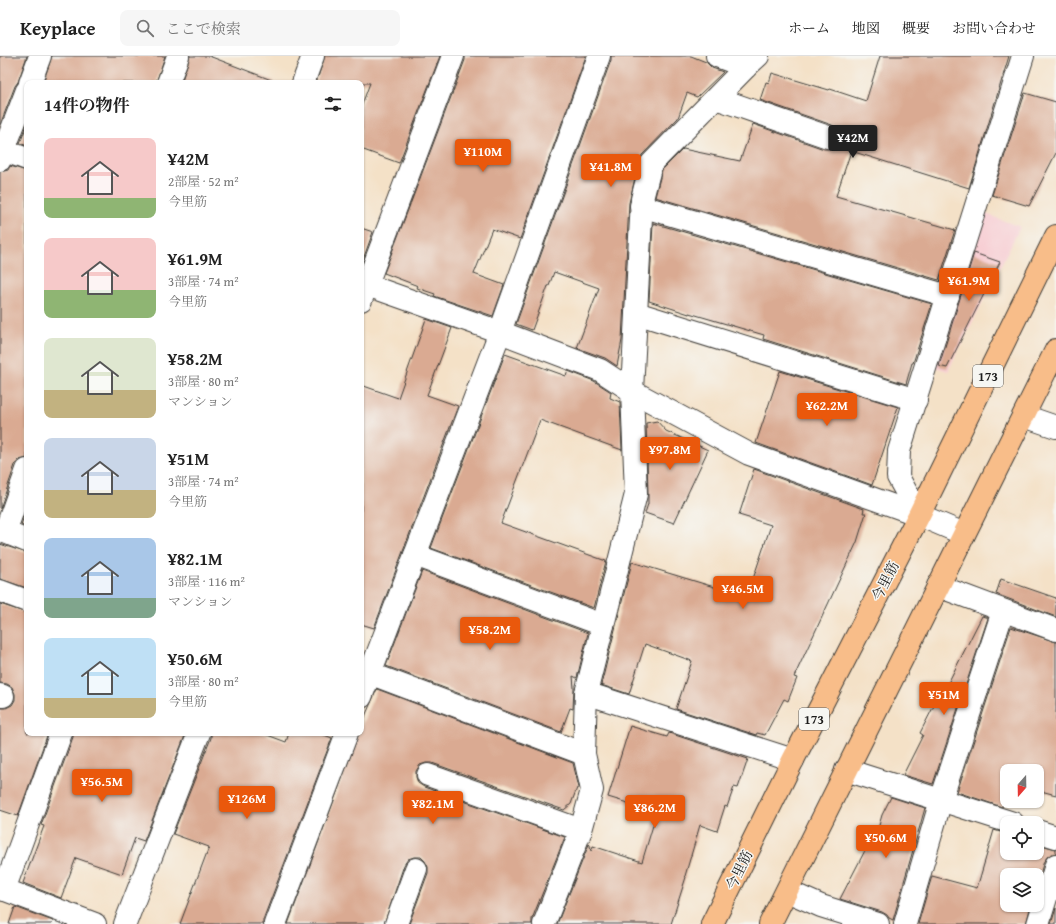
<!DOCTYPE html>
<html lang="ja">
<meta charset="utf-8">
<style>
body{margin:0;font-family:"Gentium Book Plus","Noto Serif JP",serif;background:#f6f6f6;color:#222;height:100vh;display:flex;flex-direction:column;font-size:15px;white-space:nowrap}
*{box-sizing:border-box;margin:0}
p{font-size:13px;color:#767676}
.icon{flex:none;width:22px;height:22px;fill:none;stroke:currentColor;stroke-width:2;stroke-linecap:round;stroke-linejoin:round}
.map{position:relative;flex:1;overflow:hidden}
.side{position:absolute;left:24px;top:24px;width:340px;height:656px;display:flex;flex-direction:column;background:#fff;border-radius:8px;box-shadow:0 1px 3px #0004}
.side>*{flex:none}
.needle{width:26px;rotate:200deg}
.buttons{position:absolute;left:1000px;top:708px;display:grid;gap:8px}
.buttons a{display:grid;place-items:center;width:44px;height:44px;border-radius:8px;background:#fff;box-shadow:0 1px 3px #0004;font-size:20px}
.price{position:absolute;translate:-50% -34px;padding:0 9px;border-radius:4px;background:#ea580c;color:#fff;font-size:13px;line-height:26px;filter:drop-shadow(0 1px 2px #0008)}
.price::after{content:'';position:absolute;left:50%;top:24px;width:12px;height:9px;margin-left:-6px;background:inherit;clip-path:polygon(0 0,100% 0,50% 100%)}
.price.selected{background:#222;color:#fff}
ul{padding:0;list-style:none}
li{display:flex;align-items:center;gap:12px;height:100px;padding:0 20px}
li span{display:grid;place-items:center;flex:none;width:112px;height:80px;border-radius:8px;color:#555}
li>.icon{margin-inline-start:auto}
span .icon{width:48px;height:48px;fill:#fffc;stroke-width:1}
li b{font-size:17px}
h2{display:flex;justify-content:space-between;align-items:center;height:48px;padding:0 20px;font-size:17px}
header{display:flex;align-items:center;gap:24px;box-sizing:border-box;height:56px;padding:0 20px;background:#fff;border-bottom:1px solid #e0e0e0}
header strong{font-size:19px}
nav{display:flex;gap:22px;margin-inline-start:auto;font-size:14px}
.search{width:280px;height:36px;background:#f6f6f6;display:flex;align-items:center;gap:10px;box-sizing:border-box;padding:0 14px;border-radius:8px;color:#767676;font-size:15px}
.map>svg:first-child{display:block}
</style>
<header>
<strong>Keyplace</strong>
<div class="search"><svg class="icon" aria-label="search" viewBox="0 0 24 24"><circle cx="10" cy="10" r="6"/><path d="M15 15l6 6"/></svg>ここで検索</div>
<nav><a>ホーム</a><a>地図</a><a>概要</a><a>お問い合わせ</a></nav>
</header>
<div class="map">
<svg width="1056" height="868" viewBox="0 0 1056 868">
<rect width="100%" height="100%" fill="#f6f6f2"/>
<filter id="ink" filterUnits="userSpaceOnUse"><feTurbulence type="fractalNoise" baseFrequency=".025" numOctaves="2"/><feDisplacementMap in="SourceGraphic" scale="8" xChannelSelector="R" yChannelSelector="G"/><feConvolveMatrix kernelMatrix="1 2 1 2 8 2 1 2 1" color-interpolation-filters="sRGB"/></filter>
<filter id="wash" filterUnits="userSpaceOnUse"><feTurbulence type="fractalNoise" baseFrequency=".012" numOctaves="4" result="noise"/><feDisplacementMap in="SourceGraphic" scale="16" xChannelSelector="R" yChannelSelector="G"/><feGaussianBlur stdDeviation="0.9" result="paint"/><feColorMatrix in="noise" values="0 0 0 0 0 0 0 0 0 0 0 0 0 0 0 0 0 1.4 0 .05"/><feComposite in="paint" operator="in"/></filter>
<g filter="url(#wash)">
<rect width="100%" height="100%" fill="#f4e1c7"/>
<!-- built -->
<path fill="#f7cfd4" d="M981 156 1020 171 948 315 932 310Z"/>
<g id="blocks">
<!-- building -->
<g fill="#daaa92">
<path d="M0 0H27L18 26 15 30 0 69Z"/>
<path d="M52 0H165L156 27H43Z"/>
<path d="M190 0H209L274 25V27H181Z"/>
<path d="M325 0H440L399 107 361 93V51L370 27H316Z"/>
<path d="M465 0H586L520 183 492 173 474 218 504 229 493 260 434 240 435 238 417 232 418 230 384 217 465 4Z"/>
<path d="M611 0H691L706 6 712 12 723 16 697 41 687 37 678 62 642 99 639 105 629 147 622 284 617 310 605 302 577 292 599 232 554 216 549 230H548L532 274 516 268 611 4Z"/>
<path d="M880 0H1009L969 132 851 95 836 140 955 174 939 224 655 141 662 114 683 93 740 105 753 68 824 93H830L836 91 840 85V79L838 73 832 69 760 44 766 26 769 27 772 17 829 34 830 33 866 45Z"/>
<path d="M1025 37 1056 46V97L1029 150 992 139Z"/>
<path d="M27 69V90L20 87Z"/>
<path d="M10 110 27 115V402L19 404 15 409 0 453V116L8 114Z"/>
<path d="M653 167 932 248 913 307H912L906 328 763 283 764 279 689 257V258L649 245Z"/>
<path d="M361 172 373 176 361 209Z"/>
<path d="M974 197 1000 206 947 312 939 310Z"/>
<path d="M426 263 452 272 427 339 458 350 374 572 361 568V329L398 342Z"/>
<path d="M505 298 566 320 568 315 594 325 611 336 610 342 620 346 622 394 540 364 501 467 606 505 594 552 431 492Z"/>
<path d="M780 315 898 351 872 429 756 387Z"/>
<path d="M657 365 666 375 708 394 674 467 645 457 648 448V438L646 367Z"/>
<path d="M754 413 864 453 863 457H866L857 486 794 621 797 622 788 645 784 643 765 679 757 677 756 679 676 653 692 605 645 588 629 638 601 629 632 506 747 541 771 469 739 459Z"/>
<path d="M27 451V472L21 469Z"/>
<path d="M0 488 27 497V532L0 523Z"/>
<path d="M422 515 588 577 577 622 573 620 574 632 573 653 570 652 561 676 386 610Z"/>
<path d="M1001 523 1056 542V561L996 538Z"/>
<path d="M0 548 27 557V677H48L18 760 0 754V652H6L12 649 15 644V638L12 631 7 628 0 627Z"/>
<path d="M982 560 988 562 933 728 903 719 923 679 920 677 939 640 941 641Z"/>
<path d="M1011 571 1056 586V739L1037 734V715H1007V735L1002 751 957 736Z"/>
<path d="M377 633 573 707 579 732H577L571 748 564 754 432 707H426L420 709 416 715V721L418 727 424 731 565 781 532 863V868H409L428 817V811L425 805 421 801H414L408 803 404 809 384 868H288L359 677H361V672L366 658Z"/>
<path d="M630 670 667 681 669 677 748 703 738 732 734 731 727 751 725 750 717 775 700 769 685 820 686 821 671 868H557L589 788 590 789 591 795 593 790 642 806 657 756 608 741Z"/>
<path d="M73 677H186L144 785 135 782 122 818 76 802 61 842 23 827 44 770 41 769 73 681Z"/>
<path d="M211 677H262L286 686 289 677H319L332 682 263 864V868H180L209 791 173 778 211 682Z"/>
<path d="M891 741 925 752 893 864 889 862 887 859 882 856 840 843 873 779 876 780 882 759Z"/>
<path d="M994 774 1007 778V797H1037V788L1056 793V797L1048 800 1044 805 1037 828V819H1007V849H1031L1026 868H918L932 820 977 832Z"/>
<path d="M15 851 53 865 52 868H9Z"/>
<path d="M1056 852V868H1051Z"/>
</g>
</g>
</g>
<g filter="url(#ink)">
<use href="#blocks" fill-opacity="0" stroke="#3c3a36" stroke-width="1"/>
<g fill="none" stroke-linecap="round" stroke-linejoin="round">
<!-- minor casing -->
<g stroke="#3c3a36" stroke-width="24">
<g id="minor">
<path d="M717 0 746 11"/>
<path d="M30 27 40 0"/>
<path d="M168 27 178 0"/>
<path d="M303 27 313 0"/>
<path d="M716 42 828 81"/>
<path d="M0 93 27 103"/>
<path d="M0 104 27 34"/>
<path d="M641 150 948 240"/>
<path d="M361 227 500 276 600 314 632 335 749 398 919 459 964 478"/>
<path d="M361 244 453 0"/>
<path d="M636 257 916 344"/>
<path d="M1024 360 1056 371"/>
<path d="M919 459 898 421 899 395 1023 0"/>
<path d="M0 474 27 485"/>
<path d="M5 476 27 414"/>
<path d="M415 499 603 569"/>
<path d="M938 530 1056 574"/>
<path d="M0 535 27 545"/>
<path d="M361 614 584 698"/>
<path d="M586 637 793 704"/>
<path d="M0 639 3 640"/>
<path d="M361 641 500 276 599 0"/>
<path d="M846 714 1013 767"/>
<path d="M428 719 581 774"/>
<path d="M1037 775 1056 781"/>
<path d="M0 832 95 868"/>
<path d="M4 834 61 677"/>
<path d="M787 835 821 850 878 868"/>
<path d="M125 868 199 677"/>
<path d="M275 868 347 677"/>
<path d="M396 868 416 813"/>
<path d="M544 868 581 774 592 734 584 698 586 637 636 438 632 335 642 143 651 108 746 11 758 0"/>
<path d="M905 868 941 744 1003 555"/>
<path d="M1038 868 1056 809"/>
</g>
</g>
<!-- primary casing -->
<g stroke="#3c3a36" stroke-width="24">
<g id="primary">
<path d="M712 868 793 704 919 459 1056 180"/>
<path d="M770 868 1056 294"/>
</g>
</g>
<!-- minor -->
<use href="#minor" stroke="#fff" stroke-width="22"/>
<!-- primary -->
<use href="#primary" stroke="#f8bd89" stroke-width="22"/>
</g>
</g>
<g text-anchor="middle" stroke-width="3" stroke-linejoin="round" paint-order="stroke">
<!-- shield labels -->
<g fill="#f6f6f2" stroke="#5d5d5c" stroke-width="1">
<rect x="973" y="309" width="30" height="22" rx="3"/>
<rect x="799" y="652" width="30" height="22" rx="3"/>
</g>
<g font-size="13" font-weight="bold" fill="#1c1c1c">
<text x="988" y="325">173</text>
<text x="814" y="668">173</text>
</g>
<!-- street labels -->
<g font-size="14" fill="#1c1c1c" stroke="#f6f6f2">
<text transform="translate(885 525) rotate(-63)" y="5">今里筋</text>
<text transform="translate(739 814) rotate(-64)" y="5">今里筋</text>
</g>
</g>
</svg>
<div class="buttons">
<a><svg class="needle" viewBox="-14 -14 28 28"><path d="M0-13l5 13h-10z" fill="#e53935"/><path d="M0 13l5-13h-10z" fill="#767676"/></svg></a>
<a><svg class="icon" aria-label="locate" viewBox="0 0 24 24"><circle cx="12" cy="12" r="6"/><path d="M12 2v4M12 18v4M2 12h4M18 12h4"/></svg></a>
<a><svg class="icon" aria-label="layers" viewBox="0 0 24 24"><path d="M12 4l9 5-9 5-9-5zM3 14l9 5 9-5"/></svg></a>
</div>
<b class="price selected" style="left:853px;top:103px">¥42M</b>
<b class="price" style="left:483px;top:117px">¥110M</b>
<b class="price" style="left:611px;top:132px">¥41.8M</b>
<b class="price" style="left:969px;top:246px">¥61.9M</b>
<b class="price" style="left:827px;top:371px">¥62.2M</b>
<b class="price" style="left:670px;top:415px">¥97.8M</b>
<b class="price" style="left:743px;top:554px">¥46.5M</b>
<b class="price" style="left:490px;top:595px">¥58.2M</b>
<b class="price" style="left:944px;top:660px">¥51M</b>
<b class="price" style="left:102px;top:747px">¥56.5M</b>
<b class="price" style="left:247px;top:764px">¥126M</b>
<b class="price" style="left:433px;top:769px">¥82.1M</b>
<b class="price" style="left:655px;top:773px">¥86.2M</b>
<b class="price" style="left:886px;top:803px">¥50.6M</b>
<section class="side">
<h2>14件の物件<svg class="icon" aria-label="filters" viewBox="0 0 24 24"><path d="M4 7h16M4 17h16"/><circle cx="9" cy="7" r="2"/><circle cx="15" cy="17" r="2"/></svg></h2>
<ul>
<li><span style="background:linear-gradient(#f6c9c9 75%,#8fb573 0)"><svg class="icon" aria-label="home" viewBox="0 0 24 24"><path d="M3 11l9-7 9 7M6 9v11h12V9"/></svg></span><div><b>¥42M</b><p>2部屋 · 52 m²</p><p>今里筋</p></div></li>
<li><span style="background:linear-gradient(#f6c9c9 65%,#8fb573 0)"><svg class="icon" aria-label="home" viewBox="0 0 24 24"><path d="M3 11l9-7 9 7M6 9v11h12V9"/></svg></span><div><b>¥61.9M</b><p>3部屋 · 74 m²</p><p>今里筋</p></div></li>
<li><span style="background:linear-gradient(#dfe7d0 65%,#c2b280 0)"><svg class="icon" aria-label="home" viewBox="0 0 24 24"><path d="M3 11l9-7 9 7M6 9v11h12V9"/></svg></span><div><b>¥58.2M</b><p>3部屋 · 80 m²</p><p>マンション</p></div></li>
<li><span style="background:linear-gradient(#c9d6e8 65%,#c2b280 0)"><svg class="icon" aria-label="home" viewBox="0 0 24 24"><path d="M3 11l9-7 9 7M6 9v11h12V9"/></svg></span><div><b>¥51M</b><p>3部屋 · 74 m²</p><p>今里筋</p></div></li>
<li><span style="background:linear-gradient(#a9c7e8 75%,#7fa58c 0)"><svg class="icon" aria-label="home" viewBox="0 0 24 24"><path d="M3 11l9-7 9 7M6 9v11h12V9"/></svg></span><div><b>¥82.1M</b><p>3部屋 · 116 m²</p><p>マンション</p></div></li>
<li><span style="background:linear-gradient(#bfe0f5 75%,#c2b280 0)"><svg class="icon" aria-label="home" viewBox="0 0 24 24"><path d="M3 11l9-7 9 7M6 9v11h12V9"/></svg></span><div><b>¥50.6M</b><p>3部屋 · 80 m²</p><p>今里筋</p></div></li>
</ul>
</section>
</div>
